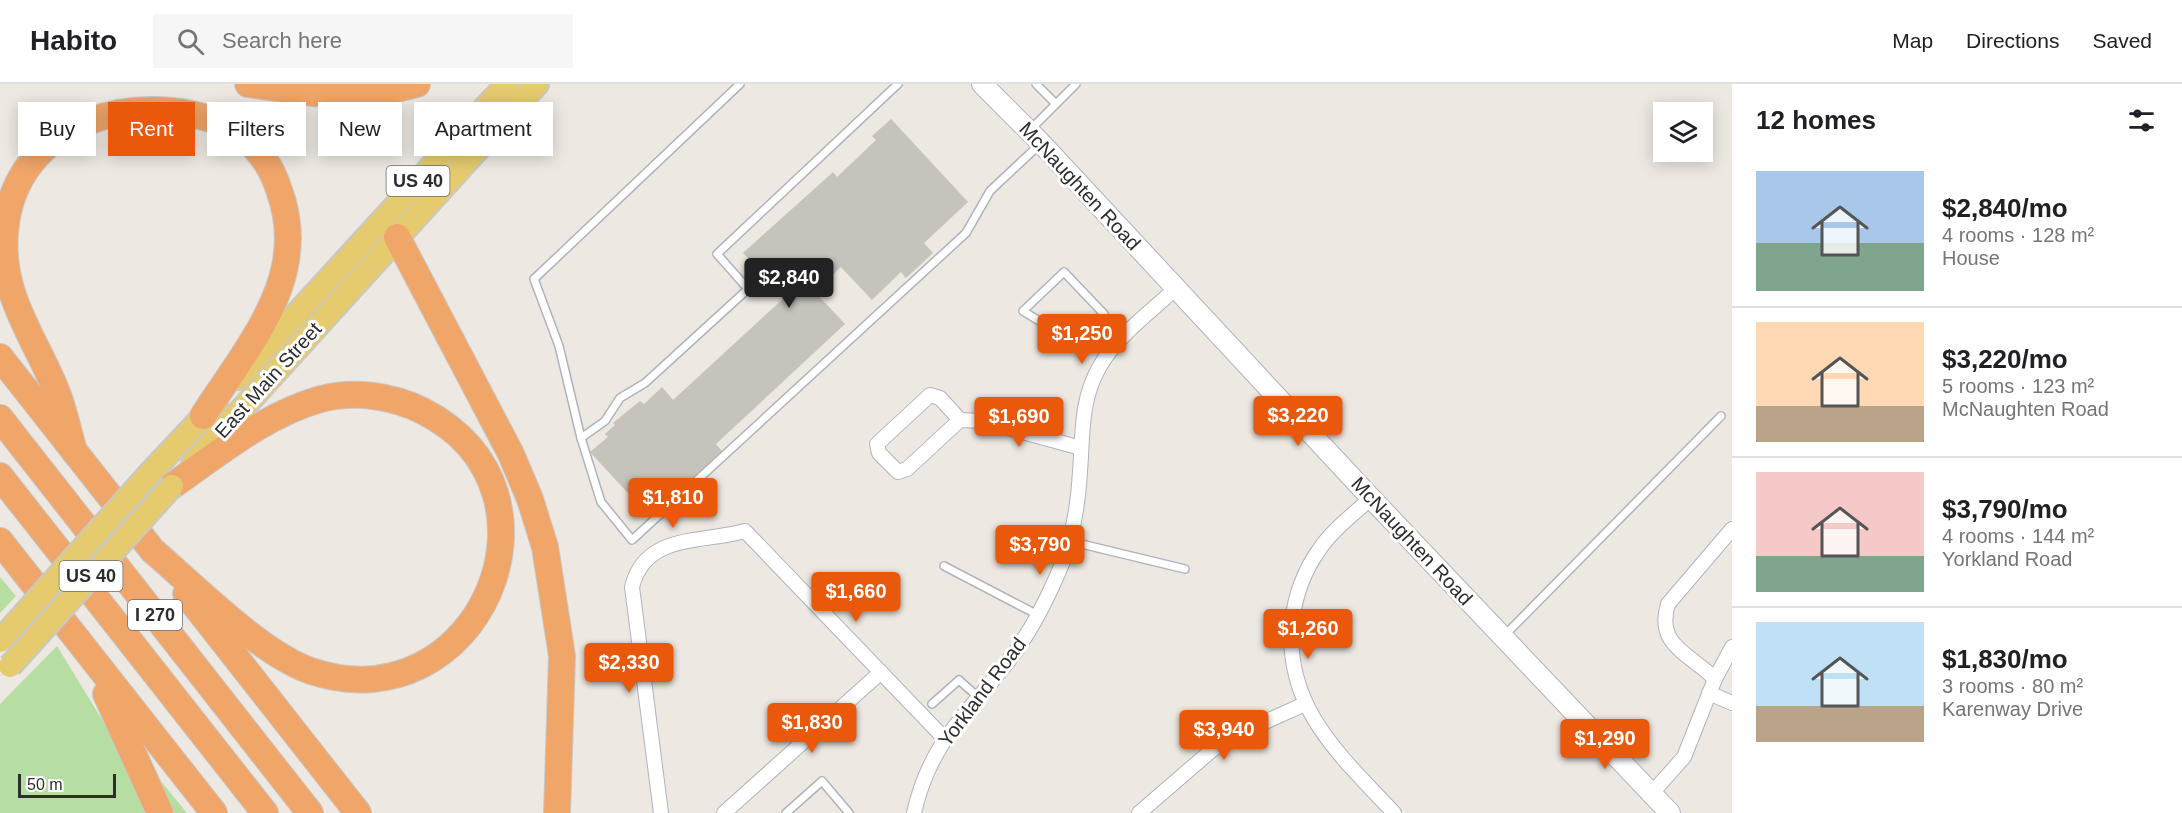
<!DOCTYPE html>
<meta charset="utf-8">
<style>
body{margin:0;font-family:Arial,sans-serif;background:#f6f6f6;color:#202124;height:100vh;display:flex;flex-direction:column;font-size:22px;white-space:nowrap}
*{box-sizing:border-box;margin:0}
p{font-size:20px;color:#757577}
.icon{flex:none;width:33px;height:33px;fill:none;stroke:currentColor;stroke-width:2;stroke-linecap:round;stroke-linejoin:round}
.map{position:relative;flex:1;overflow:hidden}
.side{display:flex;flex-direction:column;background:#fff;width:450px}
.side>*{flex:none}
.top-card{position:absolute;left:18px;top:18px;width:570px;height:54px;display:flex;gap:12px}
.fabs{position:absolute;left:1653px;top:18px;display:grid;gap:12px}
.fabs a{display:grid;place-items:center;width:60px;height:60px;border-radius:0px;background:#fff;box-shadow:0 3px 15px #0003;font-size:30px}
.scale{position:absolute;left:18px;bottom:15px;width:98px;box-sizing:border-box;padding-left:6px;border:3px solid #2d2d2d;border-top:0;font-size:16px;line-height:21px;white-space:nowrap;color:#2d2d2d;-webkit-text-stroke:4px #fff;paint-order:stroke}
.price{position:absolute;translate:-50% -51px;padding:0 14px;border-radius:6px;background:#ea580c;color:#fff;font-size:20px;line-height:39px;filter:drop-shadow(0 2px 3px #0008)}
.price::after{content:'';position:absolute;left:50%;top:36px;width:18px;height:14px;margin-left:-9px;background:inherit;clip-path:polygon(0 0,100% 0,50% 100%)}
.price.active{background:#222;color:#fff}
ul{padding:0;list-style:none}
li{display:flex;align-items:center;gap:18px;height:150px;padding:0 24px}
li+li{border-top:2px solid #e0e0e0}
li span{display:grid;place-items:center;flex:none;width:168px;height:120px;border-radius:0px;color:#555}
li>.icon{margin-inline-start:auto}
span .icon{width:72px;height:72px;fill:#fffc;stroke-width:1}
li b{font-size:26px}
h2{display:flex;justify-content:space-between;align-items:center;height:72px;padding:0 24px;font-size:26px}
.chip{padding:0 21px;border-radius:0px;background:#fff;box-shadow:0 3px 15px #0003;font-size:21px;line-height:54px}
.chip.active{background:#ea580c;color:#fff}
header{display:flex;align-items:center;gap:36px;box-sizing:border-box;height:84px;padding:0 30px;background:#fff;border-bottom:2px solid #e0e0e0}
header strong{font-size:28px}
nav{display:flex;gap:33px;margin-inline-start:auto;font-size:21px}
.search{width:420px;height:54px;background:#f6f6f6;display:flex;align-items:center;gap:15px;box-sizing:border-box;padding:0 21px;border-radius:0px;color:#757577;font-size:22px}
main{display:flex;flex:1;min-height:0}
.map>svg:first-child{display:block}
</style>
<header>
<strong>Habito</strong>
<div class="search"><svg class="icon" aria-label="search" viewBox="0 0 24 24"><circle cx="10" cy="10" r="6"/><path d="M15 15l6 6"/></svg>Search here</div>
<nav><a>Map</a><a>Directions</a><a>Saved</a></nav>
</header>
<main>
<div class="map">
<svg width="1732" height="729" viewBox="0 0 1732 729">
<rect width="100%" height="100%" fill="#ede8e1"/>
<!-- grass -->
<g fill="#b6dea3">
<path d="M0 493 16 512 0 529Z"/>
<path d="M57 562 115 657 150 729H0V620Z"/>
<path d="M155 690 187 729H166Z"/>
</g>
<!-- building -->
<path fill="#c6c2bc" stroke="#c9c4ba" stroke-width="1.5" d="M891 36 967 118 923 159 932 169 906 193 901 187 872 215 841 182 814 208 844 240 715 360 721 367 650 432 591 368 609 353 606 350 616 341 614 339 640 318 644 321 662 304 673 317 786 213 744 169 833 89 837 94 877 56 873 52Z"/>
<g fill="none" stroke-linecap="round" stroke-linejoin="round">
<!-- lane casing -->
<g stroke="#b1b3bc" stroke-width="10">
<g id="lane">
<path d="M740 0 534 195 559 262 581 354 601 418 632 456 966 149 990 107 1039 61"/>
<path d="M1036 0 1055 19"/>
<path d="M1031 45 1076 0"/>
<path d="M1064 188 1104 230 1077 260 1023 227Z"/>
<path d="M1091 246 1113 264"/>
<path d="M581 354 605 337 620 314 645 299 748 205 717 170 898 0"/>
<path d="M1069 457 1185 485"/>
<path d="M944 482 1038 531"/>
<path d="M1505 551 1721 332"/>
<path d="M932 620 959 596 978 613"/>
<path d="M786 729 822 697 849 729"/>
</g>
</g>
<!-- street casing -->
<g stroke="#b1b3bc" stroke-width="16">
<g id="street">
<path d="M930 311 940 314 960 336 907 385 898 388 879 369 877 360Z"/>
<path d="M960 336 982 337 1081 364"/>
<path d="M1371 414C1354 430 1332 446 1319 466 1304 487 1295 513 1292 538 1284 624 1341 672 1394 729"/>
<path d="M1715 595C1691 570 1655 562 1668 520L1732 445"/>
<path d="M1709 609 1732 619"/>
<path d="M1652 709 1684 673 1715 595 1732 563"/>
<path d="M661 729 632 503C645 449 703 459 745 447L944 654"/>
<path d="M724 729 881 588"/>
<path d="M914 729C929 662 962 635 1003 584 1025 557 1042 526 1056 494 1071 463 1078 423 1080 388 1083 351 1080 316 1100 282 1117 252 1151 228 1176 204"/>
<path d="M1139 729 1212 666 1240 649 1305 620"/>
</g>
</g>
<!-- secondary casing -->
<g stroke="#b1b3bc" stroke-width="22">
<path id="secondary" d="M982 0 1041 59 1371 414 1670 729"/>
</g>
<!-- primary casing -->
<g stroke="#c8c8c8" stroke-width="26">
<g id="primary">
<path d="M238 294 507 0"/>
<path d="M193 379 537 0"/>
<path d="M151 388 216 319"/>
</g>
</g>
<!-- highway casing -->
<g stroke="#c8c8c8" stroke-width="28">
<g id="highway">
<path d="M248 0 312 9 374 11 417 0"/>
<path d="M397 153 511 370 530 415 545 463 562 572 557 729"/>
<path d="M0 273 149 462"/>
<path d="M0 334 310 729"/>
<path d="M74 367C68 347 64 325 56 306 34 252 0 211 5 149 13 35 144 0 235 45 256 62 271 80 279 106 288 130 290 157 285 182 275 234 231 288 203 332"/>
<path d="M0 392 265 729"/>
<path d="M0 457 214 729"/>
<path d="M152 466C194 502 261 570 311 587 478 643 580 407 423 327 393 312 354 306 321 315 266 330 218 370 172 402"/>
<path d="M186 510 358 729"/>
<path d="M106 610 160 729"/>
</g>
</g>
<!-- lane -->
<use href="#lane" stroke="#fff" stroke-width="7"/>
<!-- street -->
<use href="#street" stroke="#fff" stroke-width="14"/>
<!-- secondary -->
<use href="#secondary" stroke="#fff" stroke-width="20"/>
<!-- primary -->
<use href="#primary" stroke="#e5cb6e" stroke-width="22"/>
<!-- highway -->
<use href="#highway" stroke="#f0a569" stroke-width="26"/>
<!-- primary-bridge casing -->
<g stroke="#c8c8c8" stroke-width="26" stroke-linecap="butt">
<g id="primary-bridge">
<path d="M0 557 151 388"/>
<path d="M10 582 172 402"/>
</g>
</g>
<!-- primary-bridge -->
<use href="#primary-bridge" stroke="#e5cb6e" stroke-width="22"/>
</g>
<g text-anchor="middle" stroke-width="6" stroke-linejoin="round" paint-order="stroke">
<!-- shield labels -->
<g fill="#fff" stroke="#6c6c6c" stroke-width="1.5">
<rect x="386.5" y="82" width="63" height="30" rx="4.5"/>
<rect x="59.5" y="477" width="63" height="30" rx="4.5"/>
<rect x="128" y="516" width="54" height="30" rx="4.5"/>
</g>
<g font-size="18" font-weight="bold" fill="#2d2d2d">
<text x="418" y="103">US 40</text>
<text x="91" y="498">US 40</text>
<text x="155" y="537">I 270</text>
</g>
<!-- street labels -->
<g font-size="20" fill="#2d2d2d" stroke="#fff">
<text transform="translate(1080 102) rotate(47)" y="7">McNaughten Road</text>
<text transform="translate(268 296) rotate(-48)" y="7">East Main Street</text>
<text transform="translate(1412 457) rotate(47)" y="7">McNaughten Road</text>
<text transform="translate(982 608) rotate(-53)" y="7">Yorkland Road</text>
</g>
</g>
</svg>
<div class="fabs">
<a><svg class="icon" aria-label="layers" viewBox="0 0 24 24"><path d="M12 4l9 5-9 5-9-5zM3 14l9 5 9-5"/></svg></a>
</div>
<div class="scale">50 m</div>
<b class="price active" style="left:789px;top:225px">$2,840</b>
<b class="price" style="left:1082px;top:281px">$1,250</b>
<b class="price" style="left:1298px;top:363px">$3,220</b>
<b class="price" style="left:1019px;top:364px">$1,690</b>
<b class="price" style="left:673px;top:445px">$1,810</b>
<b class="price" style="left:1040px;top:492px">$3,790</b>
<b class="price" style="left:856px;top:539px">$1,660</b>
<b class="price" style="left:1308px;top:576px">$1,260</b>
<b class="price" style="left:629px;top:610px">$2,330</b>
<b class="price" style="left:812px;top:670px">$1,830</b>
<b class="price" style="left:1224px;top:677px">$3,940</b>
<b class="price" style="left:1605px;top:686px">$1,290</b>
<div class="top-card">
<a class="chip">Buy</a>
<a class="chip active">Rent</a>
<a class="chip">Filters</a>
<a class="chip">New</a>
<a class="chip">Apartment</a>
</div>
</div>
<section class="side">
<h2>12 homes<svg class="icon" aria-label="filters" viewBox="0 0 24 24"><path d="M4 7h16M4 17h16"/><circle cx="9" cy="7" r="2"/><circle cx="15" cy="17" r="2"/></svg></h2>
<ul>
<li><span style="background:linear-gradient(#a9c7e8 60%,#7fa58c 0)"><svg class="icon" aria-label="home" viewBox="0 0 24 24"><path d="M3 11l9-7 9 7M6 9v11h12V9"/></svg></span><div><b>$2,840/mo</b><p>4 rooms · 128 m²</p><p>House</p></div></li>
<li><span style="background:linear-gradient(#ffd9b3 70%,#b9a48a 0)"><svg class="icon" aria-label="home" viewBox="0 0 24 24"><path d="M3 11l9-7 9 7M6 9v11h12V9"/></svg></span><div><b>$3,220/mo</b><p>5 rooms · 123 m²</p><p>McNaughten Road</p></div></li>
<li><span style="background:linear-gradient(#f6c9c9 70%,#7fa58c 0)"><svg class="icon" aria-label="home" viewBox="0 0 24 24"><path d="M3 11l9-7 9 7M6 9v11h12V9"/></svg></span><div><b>$3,790/mo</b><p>4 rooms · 144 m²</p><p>Yorkland Road</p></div></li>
<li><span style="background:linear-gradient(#bfe0f5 70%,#b9a48a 0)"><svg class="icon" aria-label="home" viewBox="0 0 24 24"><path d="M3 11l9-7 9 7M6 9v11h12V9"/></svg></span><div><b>$1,830/mo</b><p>3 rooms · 80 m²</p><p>Karenway Drive</p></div></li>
</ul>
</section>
</main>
